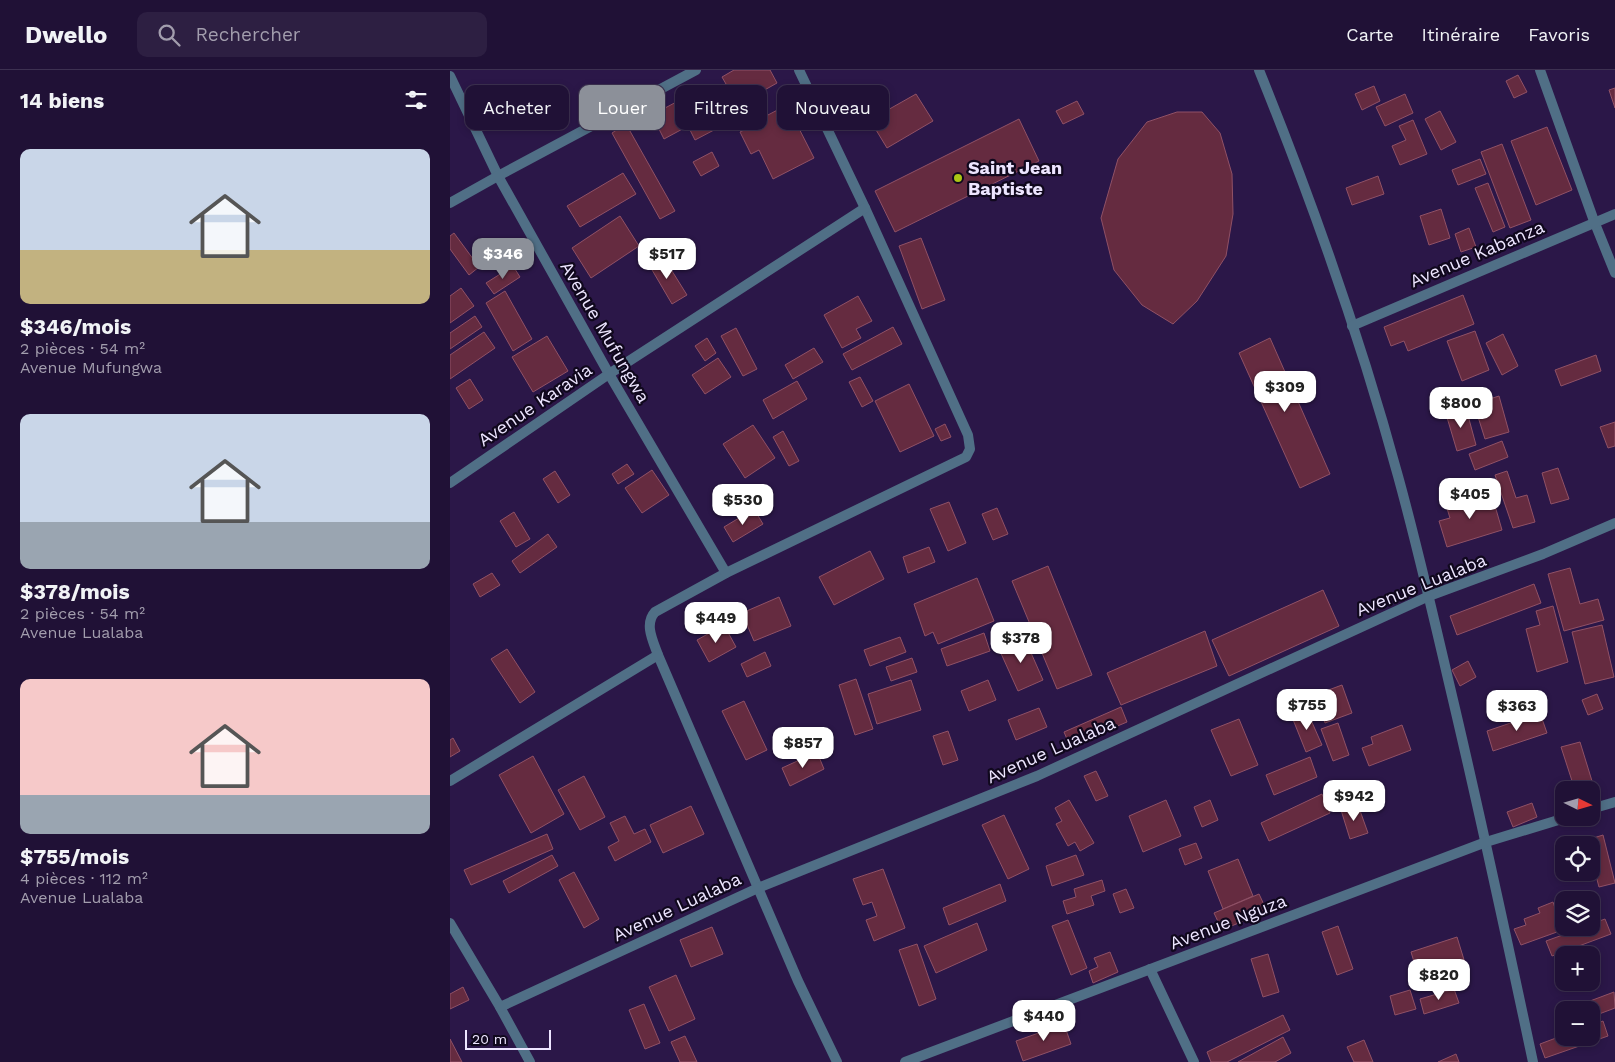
<!DOCTYPE html>
<html lang="fr">
<meta charset="utf-8">
<style>
body{margin:0;font-family:"Work Sans",sans-serif;background:#2d1f42;color:#f1f3f6;height:100vh;display:flex;flex-direction:column;font-size:19px;white-space:nowrap}
*{box-sizing:border-box;margin:0}
p{font-size:16px;color:#a29dad}
.icon{flex:none;width:28px;height:28px;fill:none;stroke:currentColor;stroke-width:2;stroke-linecap:round;stroke-linejoin:round}
.map{position:relative;flex:1;overflow:hidden}
.sheet{display:flex;flex-direction:column;background:#201136;width:450px}
.sheet>*{flex:none}
.top-card{position:absolute;left:15px;top:15px;width:475px;height:45px;display:flex;gap:10px}
.needle{width:32px;rotate:95deg}
.controls{position:absolute;left:1105px;top:711px;display:grid;gap:10px}
.controls a{display:grid;place-items:center;width:45px;height:45px;border-radius:10px;background:#201136;box-shadow:0 2px 8px #0003,0 0 0 1px #3d3151;font-size:25px}
.scale{position:absolute;left:15px;bottom:12px;width:86px;box-sizing:border-box;padding-left:5px;border:2px solid #ede5ff;border-top:0;font-size:14px;line-height:18px;white-space:nowrap;color:#ede5ff;-webkit-text-stroke:4px #10081d;paint-order:stroke}
.price{position:absolute;translate:-50% -42px;padding:0 11px;border-radius:10px;background:#fff;color:#222;font-size:16px;line-height:32px;filter:drop-shadow(0 1px 2px #0008)}
.price::after{content:'';position:absolute;left:50%;top:30px;width:15px;height:11px;margin-left:-8px;background:inherit;clip-path:polygon(0 0,100% 0,50% 100%)}
.price.current{background:#8c9099;color:#fff}
ul{padding:0;list-style:none}
li{display:grid;align-content:center;gap:10px;height:265px;padding:0 20px}
li span{display:grid;place-items:center;height:155px;border-radius:10px;color:#555}
li>.icon{margin-inline-start:auto}
span .icon{width:90px;height:90px;fill:#fffc;stroke-width:1}
li b{font-size:21px}
h2{display:flex;justify-content:space-between;align-items:center;height:60px;padding:0 20px;font-size:21px}
.chip{padding:0 18px;border-radius:10px;background:#201136;box-shadow:0 2px 8px #0003,0 0 0 1px #3d3151;font-size:18px;line-height:45px}
.chip.current{background:#8c9099;color:#fff}
header{display:flex;align-items:center;gap:30px;box-sizing:border-box;height:70px;padding:0 25px;background:#201136;border-bottom:1px solid #3d3151}
header strong{font-size:24px}
nav{display:flex;gap:28px;margin-inline-start:auto;font-size:18px}
.search{width:350px;height:45px;background:#2d1f42;display:flex;align-items:center;gap:12px;box-sizing:border-box;padding:0 18px;border-radius:10px;color:#a29dad;font-size:19px}
main{display:flex;flex:1;min-height:0}
.map>svg:first-child{display:block}
</style>
<header>
<strong>Dwello</strong>
<div class="search"><svg class="icon" aria-label="search" viewBox="0 0 24 24"><circle cx="10" cy="10" r="6"/><path d="M15 15l6 6"/></svg>Rechercher</div>
<nav><a>Carte</a><a>Itinéraire</a><a>Favoris</a></nav>
</header>
<main>
<section class="sheet">
<h2>14 biens<svg class="icon" aria-label="filters" viewBox="0 0 24 24"><path d="M4 7h16M4 17h16"/><circle cx="9" cy="7" r="2"/><circle cx="15" cy="17" r="2"/></svg></h2>
<ul>
<li><span style="background:linear-gradient(#c9d6e8 65%,#c2b280 0)"><svg class="icon" aria-label="home" viewBox="0 0 24 24"><path d="M3 11l9-7 9 7M6 9v11h12V9"/></svg></span><div><b>$346/mois</b><p>2 pièces · 54 m²</p><p>Avenue Mufungwa</p></div></li>
<li><span style="background:linear-gradient(#c9d6e8 70%,#9aa5b1 0)"><svg class="icon" aria-label="home" viewBox="0 0 24 24"><path d="M3 11l9-7 9 7M6 9v11h12V9"/></svg></span><div><b>$378/mois</b><p>2 pièces · 54 m²</p><p>Avenue Lualaba</p></div></li>
<li><span style="background:linear-gradient(#f6c9c9 75%,#9aa5b1 0)"><svg class="icon" aria-label="home" viewBox="0 0 24 24"><path d="M3 11l9-7 9 7M6 9v11h12V9"/></svg></span><div><b>$755/mois</b><p>4 pièces · 112 m²</p><p>Avenue Lualaba</p></div></li>
</ul>
</section>
<div class="map">
<svg width="1165" height="992" viewBox="0 0 1165 992">
<rect width="100%" height="100%" fill="#2b1748"/>
<!-- building -->
<g fill="#652b40" stroke="#905166">
<path d="M284 0H320L327 13 288 35 272 7Z"/>
<path d="M1068 5 1077 22 1064 28 1056 11Z"/>
<path d="M924 16 930 31 912 40 905 24Z"/>
<path d="M1165 18V38L1159 20Z"/>
<path d="M243 23 264 60 245 70 238 56 214 69 202 45Z"/>
<path d="M466 24 483 51 437 78 420 50Z"/>
<path d="M955 24 963 43 935 56 926 37Z"/>
<path d="M627 31 634 44 613 54 606 41Z"/>
<path d="M337 35 364 88 323 109 309 80 301 84 290 62 298 58 297 56Z"/>
<path d="M990 41 1006 72 991 80 975 49Z"/>
<path d="M727 42H752L770 63 782 104 783 144 776 186 747 231 723 254 692 235 664 200 651 148 668 89 697 52Z"/>
<path d="M569 49 589 91 445 162 425 121Z"/>
<path d="M963 50 977 84 950 95 942 76 956 70 949 56Z"/>
<path d="M176 54 225 141 210 149 162 63Z"/>
<path d="M1097 57 1122 120 1086 135 1061 71Z"/>
<path d="M1052 74 1081 150 1060 158 1031 82Z"/>
<path d="M262 82 269 96 251 106 243 92Z"/>
<path d="M1030 89 1036 104 1008 115 1002 100Z"/>
<path d="M173 103 186 124 130 157 117 136Z"/>
<path d="M928 106 934 124 902 135 896 118Z"/>
<path d="M1038 113 1055 157 1043 162 1025 118Z"/>
<path d="M991 139 1000 168 979 175 970 146Z"/>
<path d="M170 146 189 176 141 208 122 178Z"/>
<path d="M1019 158 1026 177 1011 182 1005 164Z"/>
<path d="M4 163 29 197 19 205 0 179V166Z"/>
<path d="M471 168 495 230 472 239 449 176Z"/>
<path d="M212 185 237 225 222 234 198 193Z"/>
<path d="M63 196 70 207 44 224 36 213Z"/>
<path d="M11 218 24 236 0 253V226Z"/>
<path d="M55 221 82 269 63 281 36 233Z"/>
<path d="M1013 225 1024 254 958 281 954 271 941 276 934 257Z"/>
<path d="M408 226 422 251 406 259 411 268 392 278 374 245Z"/>
<path d="M25 246 32 257 0 279V263Z"/>
<path d="M443 257 452 274 402 300 393 284Z"/>
<path d="M286 258 307 299 293 306 271 266Z"/>
<path d="M1025 261 1039 300 1012 311 997 271Z"/>
<path d="M34 262 45 278 0 309V285Z"/>
<path d="M1053 264 1068 296 1052 305 1036 273Z"/>
<path d="M97 266 118 301 83 322 62 287Z"/>
<path d="M257 268 266 283 255 291 245 276Z"/>
<path d="M820 268 880 404 850 418 789 283Z"/>
<path d="M364 278 373 292 343 309 335 295Z"/>
<path d="M1146 285 1151 301 1111 316 1105 300Z"/>
<path d="M268 288 281 307 255 324 242 305Z"/>
<path d="M410 307 423 331 412 337 399 312Z"/>
<path d="M20 309 33 330 19 339 6 318Z"/>
<path d="M347 311 357 329 323 349 313 330Z"/>
<path d="M459 314 484 366 450 382 425 331Z"/>
<path d="M1049 326 1059 362 1035 369 1024 334Z"/>
<path d="M1016 338 1026 375 1007 381 996 344Z"/>
<path d="M1165 352V376L1158 378 1150 357Z"/>
<path d="M495 354 501 367 491 371 485 359Z"/>
<path d="M303 355 325 388 295 408 273 374Z"/>
<path d="M333 361 349 391 339 396 323 367Z"/>
<path d="M1052 371 1058 387 1025 400 1019 384Z"/>
<path d="M177 394 184 404 168 414 162 404Z"/>
<path d="M1108 398 1119 429 1101 434 1092 403Z"/>
<path d="M202 400 219 425 192 443 175 418Z"/>
<path d="M105 401 120 425 108 433 93 409Z"/>
<path d="M1057 401 1066 428 1077 425 1085 452 1063 458 1045 405Z"/>
<path d="M1041 422 1052 460 997 477 989 451 1000 448 996 435Z"/>
<path d="M499 432 516 473 498 481 480 439Z"/>
<path d="M547 438 558 464 543 470 532 444Z"/>
<path d="M304 439 313 454 283 472 274 457Z"/>
<path d="M64 442 80 469 66 477 50 451Z"/>
<path d="M98 464 107 477 70 503 62 491Z"/>
<path d="M479 477 485 492 458 503 453 487Z"/>
<path d="M420 481 434 509 384 535 369 507Z"/>
<path d="M598 496 642 605 607 619 562 511Z"/>
<path d="M1120 498 1130 534 1148 529 1154 550 1114 561 1098 504Z"/>
<path d="M42 503 50 515 30 527 23 514Z"/>
<path d="M527 508 544 551 488 574 483 562 475 566 464 534Z"/>
<path d="M1084 514 1091 533 1007 565 1000 546Z"/>
<path d="M873 520 889 556 779 606 762 570Z"/>
<path d="M329 527 341 556 304 571 292 543Z"/>
<path d="M1103 536 1118 592 1087 602 1076 559 1090 555 1086 541Z"/>
<path d="M274 555 286 577 259 592 247 570Z"/>
<path d="M1152 555 1164 607 1135 614 1122 562Z"/>
<path d="M755 561 767 596 671 635 657 603Z"/>
<path d="M534 563 540 581 497 596 491 579Z"/>
<path d="M450 567 456 582 420 596 414 580Z"/>
<path d="M574 567 593 610 568 621 549 579Z"/>
<path d="M57 579 85 622 70 633 41 589Z"/>
<path d="M315 582 321 596 297 607 291 594Z"/>
<path d="M462 588 467 602 441 611 436 597Z"/>
<path d="M1018 591 1026 607 1010 616 1002 600Z"/>
<path d="M406 609 423 659 405 665 389 615Z"/>
<path d="M461 610 471 640 427 654 418 624Z"/>
<path d="M538 610 546 630 519 641 511 621Z"/>
<path d="M892 615 902 643 875 653 865 625Z"/>
<path d="M1147 624 1153 639 1138 645 1132 630Z"/>
<path d="M294 631 317 680 296 690 272 641Z"/>
<path d="M671 637 677 652 620 676 614 662Z"/>
<path d="M589 638 597 657 566 670 558 650Z"/>
<path d="M857 641 872 675 856 682 842 647Z"/>
<path d="M1090 643 1097 663 1043 681 1037 661Z"/>
<path d="M789 649 808 695 781 706 761 660Z"/>
<path d="M888 653 899 685 883 691 871 659Z"/>
<path d="M952 655 961 680 919 696 912 678 923 674 921 667Z"/>
<path d="M498 661 508 690 493 695 483 666Z"/>
<path d="M3 668 10 681 0 687V670Z"/>
<path d="M1130 672 1146 724 1141 726V720H1125L1111 677Z"/>
<path d="M367 682 374 699 340 716 332 698Z"/>
<path d="M83 686 114 744 81 763 49 705Z"/>
<path d="M860 687 867 707 824 725 816 705Z"/>
<path d="M646 701 658 726 646 731 634 706Z"/>
<path d="M134 706 155 747 130 760 108 720Z"/>
<path d="M872 724 880 743 819 771 811 753Z"/>
<path d="M619 730 644 773 630 781 625 772 618 776 606 754 612 751 605 738Z"/>
<path d="M716 730 731 766 693 782 679 746Z"/>
<path d="M760 730 768 750 752 757 744 737Z"/>
<path d="M1082 733 1087 747 1063 757 1057 742Z"/>
<path d="M908 735 918 763 900 769 891 740Z"/>
<path d="M241 736 254 764 213 783 200 755Z"/>
<path d="M554 745 579 799 558 809 532 755Z"/>
<path d="M175 746 184 764 195 759 201 772 165 791 158 777 169 771 160 753Z"/>
<path d="M97 764 103 779 21 815 14 800Z"/>
<path d="M1153 765 1165 813 1149 817 1141 787V775H1138L1137 770Z"/>
<path d="M746 773 752 788 735 795 729 779Z"/>
<path d="M102 785 108 796 59 823 53 811Z"/>
<path d="M626 785 634 805 602 816 596 796Z"/>
<path d="M788 789 803 826 773 839 758 801Z"/>
<path d="M433 799 455 858 424 871 416 850 427 846 422 832 413 835 403 809Z"/>
<path d="M124 802 149 849 134 858 109 810Z"/>
<path d="M652 810 655 821 641 826 644 835 617 844 613 831 626 827 624 819Z"/>
<path d="M550 814 556 831 499 855 493 838Z"/>
<path d="M676 819 684 838 670 843 663 824Z"/>
<path d="M809 824 817 841 772 860 764 843Z"/>
<path d="M1145 830 1150 845 1141 849V831Z"/>
<path d="M1103 832 1107 844 1114 842V858H1118L1071 875 1064 859 1076 855 1074 849 1090 843 1088 838Z"/>
<path d="M1155 849 1161 864 1102 886 1096 871 1132 858H1141V854Z"/>
<path d="M618 850 637 898 621 905 602 856Z"/>
<path d="M527 853 537 880 486 903 474 876Z"/>
<path d="M888 856 903 899 887 905 872 862Z"/>
<path d="M262 857 273 884 241 897 230 870Z"/>
<path d="M1007 867 1015 893 969 908 961 882Z"/>
<path d="M467 874 486 929 469 936 449 880Z"/>
<path d="M660 882 668 902 643 913 639 901 648 897 644 888Z"/>
<path d="M818 884 829 922 813 927 801 889Z"/>
<path d="M226 905 245 949 219 961 199 917Z"/>
<path d="M13 917 19 930 0 939V924Z"/>
<path d="M1004 919 1009 933 974 944 970 929Z"/>
<path d="M960 920 966 939 945 945 940 926Z"/>
<path d="M1164 922 1165 938 1141 947V940H1125L1124 937Z"/>
<path d="M194 934 210 973 195 979 179 940Z"/>
<path d="M833 945 840 960 777 992H761L757 982Z"/>
<path d="M1153 951 1158 966 1095 988 1090 974 1114 965V968H1141V956Z"/>
<path d="M614 954 621 974 573 991 566 971Z"/>
<path d="M235 966 247 992H230L221 972Z"/>
<path d="M833 967 841 983 825 992H788Z"/>
<path d="M0 969 12 992H0Z"/>
<path d="M914 970 923 992H904L897 977Z"/>
<path d="M1006 984 1009 992H988Z"/>
</g>
<g fill="none" stroke-linecap="round" stroke-linejoin="round">
<!-- street -->
<g stroke="#506f86" stroke-width="10">
<path d="M349 0 415 138 518 365 520 379 516 387 276 503 205 542C194 554 203 571 208 585L348 911 387 992"/>
<path d="M809 0C862 131 911 270 948 406 967 475 983 544 999 613 1029 739 1056 865 1083 992"/>
<path d="M1090 0 1144 151 1165 203"/>
<path d="M0 6 48 106 159 304 276 503"/>
<path d="M0 133 48 106 246 0"/>
<path d="M902 256 1165 144"/>
<path d="M0 413 159 304 415 138"/>
<path d="M0 711 208 585"/>
<path d="M1141 739 1165 732"/>
<path d="M0 853 50 937 80 992"/>
<path d="M700 899 744 992"/>
<path d="M50 937 308 818 587 706 979 526 1093 484 1165 453"/>
<path d="M455 992 1036 772 1115 748"/>
</g>
</g>
<!-- markers -->
<circle fill="#abc615" stroke="#10081d" stroke-width="2" cx="508" cy="108" r="5"/>
<g text-anchor="middle" stroke-width="4.5" stroke-linejoin="round" paint-order="stroke">
<!-- poi labels -->
<g font-size="18" font-weight="bold" fill="#ede5ff" stroke="#10081d" text-anchor="start">
<text x="518" y="104">Saint Jean<tspan x="518" dy="21">Baptiste</tspan></text>
</g>
<!-- street labels -->
<g font-size="18" fill="#ede5ff" stroke="#10081d">
<text transform="translate(1027 184) rotate(-23)" y="6">Avenue Kabanza</text>
<text transform="translate(155 262) rotate(60)" y="6">Avenue Mufungwa</text>
<text transform="translate(85 335) rotate(-34)" y="6">Avenue Karavia</text>
<text transform="translate(971 515) rotate(-22)" y="6">Avenue Lualaba</text>
<text transform="translate(601 680) rotate(-24)" y="6">Avenue Lualaba</text>
<text transform="translate(227 837) rotate(-25)" y="6">Avenue Lualaba</text>
<text transform="translate(778 852) rotate(-21)" y="6">Avenue Nguza</text>
</g>
</g>
</svg>
<div class="controls">
<a><svg class="needle" viewBox="-14 -14 28 28"><path d="M0-13l5 13h-10z" fill="#e53935"/><path d="M0 13l5-13h-10z" fill="#a29dad"/></svg></a>
<a><svg class="icon" aria-label="locate" viewBox="0 0 24 24"><circle cx="12" cy="12" r="6"/><path d="M12 2v4M12 18v4M2 12h4M18 12h4"/></svg></a>
<a><svg class="icon" aria-label="layers" viewBox="0 0 24 24"><path d="M12 4l9 5-9 5-9-5zM3 14l9 5 9-5"/></svg></a>
<a>+</a>
<a>−</a>
</div>
<div class="scale">20 m</div>
<b class="price current" style="left:53px;top:210px">$346</b>
<b class="price" style="left:217px;top:210px">$517</b>
<b class="price" style="left:835px;top:343px">$309</b>
<b class="price" style="left:1011px;top:359px">$800</b>
<b class="price" style="left:1020px;top:450px">$405</b>
<b class="price" style="left:293px;top:456px">$530</b>
<b class="price" style="left:266px;top:574px">$449</b>
<b class="price" style="left:571px;top:594px">$378</b>
<b class="price" style="left:857px;top:661px">$755</b>
<b class="price" style="left:1067px;top:662px">$363</b>
<b class="price" style="left:353px;top:699px">$857</b>
<b class="price" style="left:904px;top:752px">$942</b>
<b class="price" style="left:989px;top:931px">$820</b>
<b class="price" style="left:594px;top:972px">$440</b>
<div class="top-card">
<a class="chip">Acheter</a>
<a class="chip current">Louer</a>
<a class="chip">Filtres</a>
<a class="chip">Nouveau</a>
</div>
</div>
</main>
